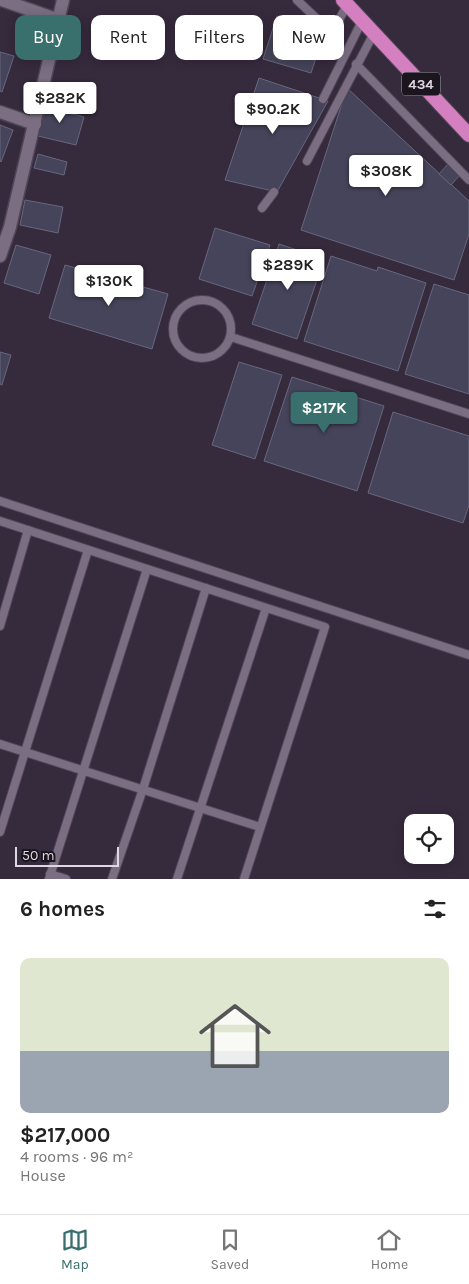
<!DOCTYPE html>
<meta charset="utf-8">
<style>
body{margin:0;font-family:Karla,sans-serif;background:#f2f2f2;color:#222;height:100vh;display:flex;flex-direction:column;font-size:19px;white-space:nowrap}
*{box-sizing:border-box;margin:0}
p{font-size:16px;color:#767676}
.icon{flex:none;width:28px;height:28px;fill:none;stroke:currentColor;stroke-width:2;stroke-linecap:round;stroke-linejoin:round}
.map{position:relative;height:879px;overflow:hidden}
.side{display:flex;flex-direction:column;background:#fff;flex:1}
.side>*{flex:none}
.hud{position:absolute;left:15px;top:15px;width:440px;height:45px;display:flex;gap:10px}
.fabs{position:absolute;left:404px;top:814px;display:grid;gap:10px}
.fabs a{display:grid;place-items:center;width:50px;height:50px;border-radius:10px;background:#fff;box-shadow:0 2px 12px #0003;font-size:25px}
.scale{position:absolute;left:15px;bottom:12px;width:104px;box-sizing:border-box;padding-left:5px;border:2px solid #dfd7e3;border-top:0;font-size:14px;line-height:18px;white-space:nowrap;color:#dfd7e3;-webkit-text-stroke:4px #1b151e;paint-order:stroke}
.price{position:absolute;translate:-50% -42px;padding:0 11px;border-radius:5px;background:#fff;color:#222;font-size:16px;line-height:32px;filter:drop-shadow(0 1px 2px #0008)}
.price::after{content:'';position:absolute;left:50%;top:30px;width:15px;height:11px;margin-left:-8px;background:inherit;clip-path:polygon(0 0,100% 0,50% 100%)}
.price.selected{background:#396f6c;color:#fff}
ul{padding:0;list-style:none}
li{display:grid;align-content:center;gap:10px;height:265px;padding:0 20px}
li span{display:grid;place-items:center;height:155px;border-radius:10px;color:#555}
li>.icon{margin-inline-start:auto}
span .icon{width:90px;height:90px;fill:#fffc;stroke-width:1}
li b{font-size:21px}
h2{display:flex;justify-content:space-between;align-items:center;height:60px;padding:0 20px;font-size:21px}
.tag{padding:0 18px;border-radius:10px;background:#fff;box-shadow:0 2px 12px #0003;font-size:18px;line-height:45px}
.tag.selected{background:#396f6c;color:#fff}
.dock{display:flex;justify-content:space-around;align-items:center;height:70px;border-top:1px solid #e0e0e0;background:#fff;font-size:14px;color:#767676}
.dock a{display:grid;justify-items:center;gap:2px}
.dock .selected{color:#396f6c}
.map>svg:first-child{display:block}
</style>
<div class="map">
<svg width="469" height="879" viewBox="0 0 469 879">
<rect width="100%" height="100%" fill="#362a3d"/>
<!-- building -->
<g fill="#46445a" stroke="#68677d">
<path d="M277 16 299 23 294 38 320 46 311 73 263 59Z"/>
<path d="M0 52 14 56 2 92 0 91Z"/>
<path d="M259 78 328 101 277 192 225 180Z"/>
<path d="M79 84 91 87 85 111 73 108Z"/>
<path d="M347 88 469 201V234L454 280 301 230Z"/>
<path d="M50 98 65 101 62 111 84 117 76 145 38 136 45 107 48 108Z"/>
<path d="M0 125 13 130 1 162 0 161Z"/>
<path d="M38 154 67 162 64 175 34 168Z"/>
<path d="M448 164 460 175 451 185 439 174Z"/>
<path d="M25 200 63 207 58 233 20 225Z"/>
<path d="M215 228 270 245 252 296 199 279Z"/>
<path d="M279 244 324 259 297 339 252 324Z"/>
<path d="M16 245 51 255 39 294 4 283Z"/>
<path d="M331 256 377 271 378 267 426 283 398 371 304 341Z"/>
<path d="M65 265 168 294 152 349 49 318Z"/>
<path d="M434 284 469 295V394L405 374Z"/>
<path d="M0 352 11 355 2 385 0 384Z"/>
<path d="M239 362 282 375 255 459 212 445Z"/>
<path d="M292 377 384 406 357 491 264 461Z"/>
<path d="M393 412 469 436V505L463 523 368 493Z"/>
</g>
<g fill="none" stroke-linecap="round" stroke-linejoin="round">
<!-- service casing -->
<g stroke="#4f4655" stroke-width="10">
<g id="service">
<path d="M297 0 332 33 347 5"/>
<path d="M356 64 469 180"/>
<path d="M323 99 362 21"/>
<path d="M307 161 374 33"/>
<path d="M262 208 274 192"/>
<circle cx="202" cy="329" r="29"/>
<path d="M231 337 469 414"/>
<path d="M0 501 469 655"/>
<path d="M0 521 325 627 244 879"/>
<path d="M0 626 28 530"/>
<path d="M0 744 260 827"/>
<path d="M0 832 88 550"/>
<path d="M50 874 66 879"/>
<path d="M49 879 147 569"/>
<path d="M112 879 143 789 206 588"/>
<path d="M177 879 266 608"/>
</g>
</g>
<!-- minor casing -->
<g stroke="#4f4655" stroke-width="15">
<g id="minor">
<path d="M2 0 59 20"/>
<path d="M0 112 35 124"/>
<path d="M0 256 10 227 63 0"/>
</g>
</g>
<!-- trunk casing -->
<g stroke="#4f4655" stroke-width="16">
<path id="trunk" d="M343 0 469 135"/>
</g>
<!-- service -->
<use href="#service" stroke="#7b6e83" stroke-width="8"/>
<!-- minor -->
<use href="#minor" stroke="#7b6e83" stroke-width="12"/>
<!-- trunk -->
<use href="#trunk" stroke="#d480c0" stroke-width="14"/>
</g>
<g text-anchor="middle" stroke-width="4" stroke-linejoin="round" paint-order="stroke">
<!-- shield labels -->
<rect fill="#1b151e" stroke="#a49da8" stroke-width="1" x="402" y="72.5" width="38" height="23" rx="4"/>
<g font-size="14" font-weight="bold" fill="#dfd7e3">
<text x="421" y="89">434</text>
</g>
</g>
</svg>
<div class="fabs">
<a><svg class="icon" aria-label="locate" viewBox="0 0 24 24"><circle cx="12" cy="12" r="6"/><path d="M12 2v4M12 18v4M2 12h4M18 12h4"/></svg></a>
</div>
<div class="scale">50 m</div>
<b class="price" style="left:60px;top:124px">$282K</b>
<b class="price" style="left:273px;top:135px">$90.2K</b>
<b class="price" style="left:386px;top:197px">$308K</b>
<b class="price" style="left:288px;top:291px">$289K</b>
<b class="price" style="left:109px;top:307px">$130K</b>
<b class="price selected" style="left:324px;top:434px">$217K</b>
<div class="hud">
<a class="tag selected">Buy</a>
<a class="tag">Rent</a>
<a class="tag">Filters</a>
<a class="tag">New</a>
</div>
</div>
<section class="side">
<h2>6 homes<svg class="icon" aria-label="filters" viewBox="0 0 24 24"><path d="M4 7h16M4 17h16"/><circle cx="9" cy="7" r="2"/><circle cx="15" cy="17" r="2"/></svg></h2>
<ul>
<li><span style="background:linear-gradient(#dfe7d0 60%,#9aa5b1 0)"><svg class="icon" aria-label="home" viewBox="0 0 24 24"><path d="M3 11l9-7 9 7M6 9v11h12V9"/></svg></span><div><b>$217,000</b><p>4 rooms · 96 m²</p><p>House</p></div></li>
</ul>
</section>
<nav class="dock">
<a class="selected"><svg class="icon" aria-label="map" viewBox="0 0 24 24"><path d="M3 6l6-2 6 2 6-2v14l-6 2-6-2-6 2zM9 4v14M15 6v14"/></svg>Map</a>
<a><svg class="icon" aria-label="saved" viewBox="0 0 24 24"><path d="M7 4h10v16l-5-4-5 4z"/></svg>Saved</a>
<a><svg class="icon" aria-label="home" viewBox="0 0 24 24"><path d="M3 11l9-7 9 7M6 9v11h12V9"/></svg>Home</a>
</nav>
